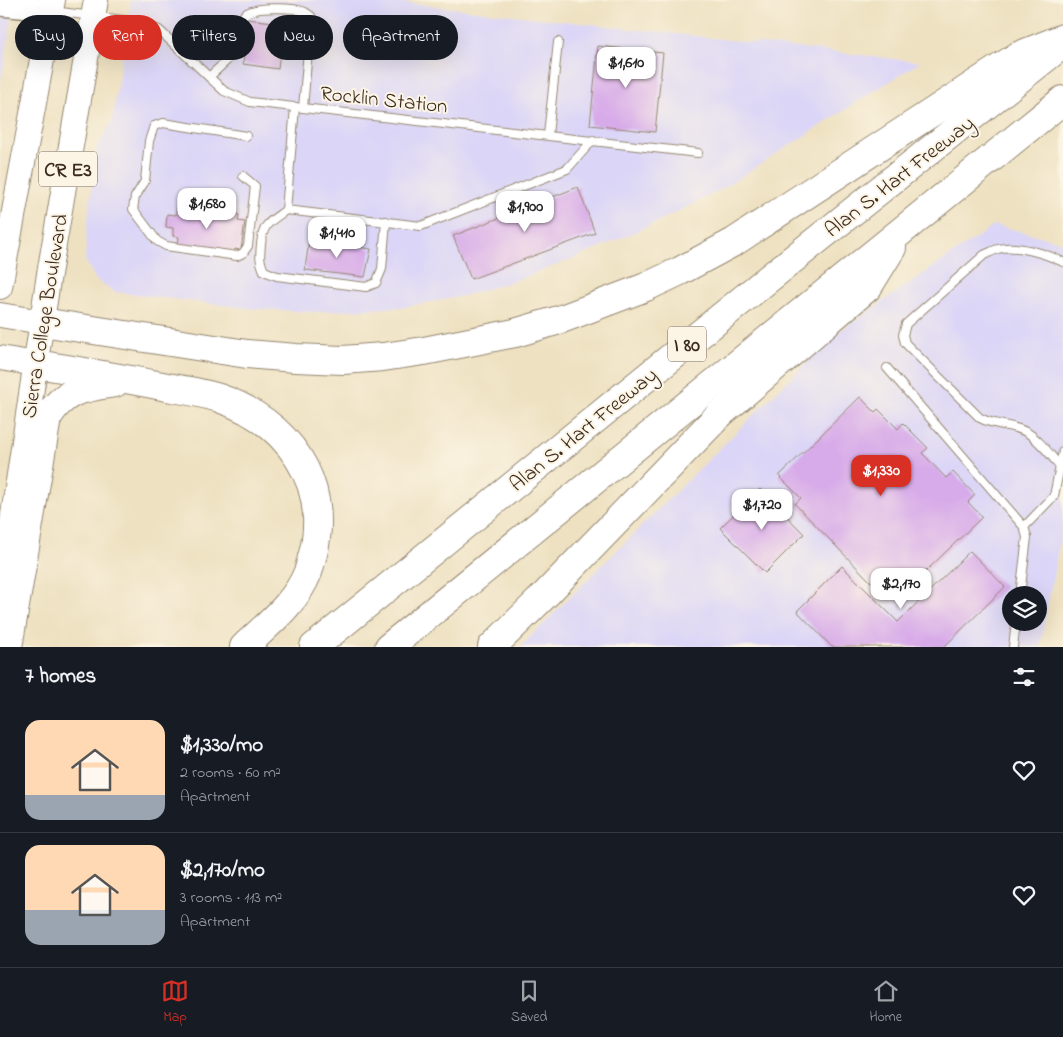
<!DOCTYPE html>
<meta charset="utf-8">
<style>
body{margin:0;font-family:"Indie Flower",sans-serif;background:#242831;color:#f1f3f6;height:100vh;display:flex;flex-direction:column;font-size:19px;white-space:nowrap}
*{box-sizing:border-box;margin:0}
p{font-size:16px;color:#9ea1a6}
.icon{flex:none;width:28px;height:28px;fill:none;stroke:currentColor;stroke-width:2;stroke-linecap:round;stroke-linejoin:round}
.map{position:relative;height:647px;overflow:hidden}
.details{display:flex;flex-direction:column;background:#171b24;flex:1}
.details>*{flex:none}
.top-card{position:absolute;left:15px;top:15px;width:500px;height:45px;display:flex;gap:10px}
.buttons{position:absolute;left:1002px;top:586px;display:grid;gap:10px}
.buttons a{display:grid;place-items:center;width:45px;height:45px;border-radius:50%;background:#171b24;box-shadow:0 5px 20px #0002;font-size:25px}
.price{position:absolute;translate:-50% -42px;padding:0 11px;border-radius:10px;background:#fff;color:#222;font-size:16px;line-height:32px;filter:drop-shadow(0 1px 2px #0008)}
.price::after{content:'';position:absolute;left:50%;top:30px;width:15px;height:11px;margin-left:-8px;background:inherit;clip-path:polygon(0 0,100% 0,50% 100%)}
.price.active{background:#d93025;color:#fff}
ul{padding:0;list-style:none}
li{display:flex;align-items:center;gap:15px;height:125px;padding:0 25px}
li+li{border-top:1px solid #363941}
li span{display:grid;place-items:center;flex:none;width:140px;height:100px;border-radius:15px;color:#555}
li>.icon{margin-inline-start:auto}
span .icon{width:60px;height:60px;fill:#fffc;stroke-width:1}
li b{font-size:21px}
h2{display:flex;justify-content:space-between;align-items:center;height:60px;padding:0 25px;font-size:21px}
.chip{padding:0 18px;border-radius:22px;background:#171b24;box-shadow:0 5px 20px #0002;font-size:18px;line-height:45px}
.chip.active{background:#d93025;color:#fff}
.dock{display:flex;justify-content:space-around;align-items:center;height:70px;border-top:1px solid #363941;background:#171b24;font-size:14px;color:#9ea1a6}
.dock a{display:grid;justify-items:center;gap:2px}
.dock .active{color:#d93025}
.map>svg:first-child{display:block}
</style>
<div class="map">
<svg width="1063" height="647" viewBox="0 0 1063 647">
<rect width="100%" height="100%" fill="#fcf5e5"/>
<filter id="ink" filterUnits="userSpaceOnUse"><feTurbulence type="fractalNoise" baseFrequency=".02" numOctaves="2"/><feDisplacementMap in="SourceGraphic" scale="10" xChannelSelector="R" yChannelSelector="G"/><feConvolveMatrix kernelMatrix="1 2 1 2 8 2 1 2 1" color-interpolation-filters="sRGB"/></filter>
<filter id="wash" filterUnits="userSpaceOnUse"><feTurbulence type="fractalNoise" baseFrequency=".0096" numOctaves="4" result="noise"/><feDisplacementMap in="SourceGraphic" scale="20" xChannelSelector="R" yChannelSelector="G"/><feGaussianBlur stdDeviation="1.12" result="paint"/><feColorMatrix in="noise" values="0 0 0 0 0 0 0 0 0 0 0 0 0 0 0 0 0 1.4 0 .05"/><feComposite in="paint" operator="in"/></filter>
<g filter="url(#wash)">
<rect width="100%" height="100%" fill="#eee1c1"/>
<!-- built -->
<g fill="#dbd6f7" fill-rule="evenodd">
<path d="M0 0H15L0 86Z"/>
<path d="M131 0H381L920 62 720 190 655 223 585 254 520 279 463 296 403 307 317 312 256 309 115 292 96 280 85 260 87 228 97 146 112 122Z"/>
<path d="M995 225 1063 242V523L1040 647H520L835 334ZM1011 595H1039V622H1011Z"/>
</g>
<g id="blocks">
<!-- building -->
<g fill="#d7aae9">
<path d="M247 19 283 23 278 69 243 64Z"/>
<path d="M598 46 663 53 655 132 590 125Z"/>
<path d="M578 187 595 233 471 279 453 236Z"/>
<path d="M177 207 239 215 238 221 245 222 241 250 235 249 234 253 178 246 179 237 173 236V228L166 227 167 214 176 215Z"/>
<path d="M309 240 371 249 365 277 305 270Z"/>
<path d="M860 397 875 412 878 409 898 429 903 423 928 448 922 453 946 478 953 472 975 495 968 502 982 517 898 598 877 576 871 582 795 504 801 498 779 476Z"/>
<path d="M760 489 804 534 765 573 720 528Z"/>
<path d="M970 551 1005 587 944 647H832L797 611 842 566 898 622Z"/>
</g>
</g>
</g>
<g filter="url(#ink)">
<use href="#blocks" fill-opacity="0" stroke="#948670" stroke-width="1"/>
<g fill="none" stroke-linecap="round" stroke-linejoin="round">
<!-- lane casing -->
<g stroke="#948670" stroke-width="10">
<g id="lane">
<path d="M53 11 139 22 159 30 224 91 250 102 698 153"/>
<path d="M209 77 236 52C237 40 236 25 244 15 252 6 294 7 305 12 307 13 309 15 311 16L303 108"/>
<path d="M295 107 286 210 421 226 567 169 593 140"/>
<path d="M548 135 558 42"/>
<path d="M243 176 255 186 248 246 243 253 237 256 166 246 157 241 133 209 135 197 145 181 149 141 154 126 163 123 246 136"/>
<path d="M286 210C270 222 263 223 261 244 260 256 259 259 264 271L277 276 366 287 376 283 382 269 386 221"/>
<path d="M887 368 1024 527 1027 537 1020 595"/>
<path d="M1060 466C1050 455 1039 439 1026 432 1011 424 995 426 980 418L905 343 903 335 906 324 984 255C989 253 994 250 998 249 1016 244 1047 254 1063 262"/>
<path d="M1024 527 1054 496 1063 451"/>
<path d="M1013 647 1016 622"/>
</g>
</g>
<!-- secondary casing -->
<g stroke="#948670" stroke-width="24">
<path id="secondary" d="M0 5 51 10"/>
</g>
<!-- primary casing -->
<g stroke="#948670" stroke-width="26">
<g id="primary">
<path d="M0 287 53 0"/>
<path d="M0 315 42 322"/>
<path d="M0 358 36 364"/>
<path d="M0 602 49 274 96 0"/>
</g>
</g>
<!-- highway casing -->
<g stroke="#948670" stroke-width="30">
<g id="highway">
<path d="M42 322 247 354 296 358 343 360 383 357 424 351 515 333 559 320 646 287 680 271 734 242 1018 56 1063 38"/>
<path d="M36 364C80 371 124 378 167 387 184 390 203 393 219 398 287 421 331 482 313 554 311 560 310 567 308 572 296 603 267 625 244 647"/>
<path d="M8 647 47 418C65 389 83 388 115 383"/>
<path d="M314 647 768 279 1058 48"/>
<path d="M389 647 1063 100"/>
<path d="M492 647 547 593 720 414 868 287 892 248"/>
</g>
</g>
<!-- lane -->
<use href="#lane" stroke="#fff" stroke-width="8"/>
<!-- secondary -->
<use href="#secondary" stroke="#fff" stroke-width="21"/>
<!-- primary -->
<use href="#primary" stroke="#fff" stroke-width="24"/>
<!-- highway -->
<use href="#highway" stroke="#fff" stroke-width="28"/>
</g>
</g>
<g text-anchor="middle" stroke-width="4" stroke-linejoin="round" paint-order="stroke">
<!-- shield labels -->
<g fill="#fcf5e5" stroke="#75675a" stroke-width="1">
<rect x="39" y="151.5" width="58" height="35" rx="4"/>
<rect x="668" y="326.5" width="38" height="35" rx="4"/>
</g>
<g font-size="20" font-weight="bold" fill="#3b2a1e">
<text x="68" y="176">CR E3</text>
<text x="687" y="351">I 80</text>
</g>
<!-- street labels -->
<g font-size="21" fill="#3b2a1e" stroke="#fcf5e5">
<text transform="translate(384 99) rotate(6)" y="7">Rocklin Station</text>
<text transform="translate(899 176) rotate(-38)" y="7">Alan S. Hart Freeway</text>
<text transform="translate(44 316) rotate(-81)" y="7">Sierra College Boulevard</text>
<text transform="translate(583 429) rotate(-39)" y="7">Alan S. Hart Freeway</text>
</g>
</g>
</svg>
<div class="buttons">
<a><svg class="icon" aria-label="layers" viewBox="0 0 24 24"><path d="M12 4l9 5-9 5-9-5zM3 14l9 5 9-5"/></svg></a>
</div>
<b class="price" style="left:626px;top:89px">$1,610</b>
<b class="price" style="left:207px;top:230px">$1,680</b>
<b class="price" style="left:525px;top:233px">$1,900</b>
<b class="price" style="left:337px;top:259px">$1,410</b>
<b class="price active" style="left:881px;top:497px">$1,330</b>
<b class="price" style="left:762px;top:531px">$1,720</b>
<b class="price" style="left:901px;top:610px">$2,170</b>
<div class="top-card">
<a class="chip">Buy</a>
<a class="chip active">Rent</a>
<a class="chip">Filters</a>
<a class="chip">New</a>
<a class="chip">Apartment</a>
</div>
</div>
<section class="details">
<h2>7 homes<svg class="icon" aria-label="filters" viewBox="0 0 24 24"><path d="M4 7h16M4 17h16"/><circle cx="9" cy="7" r="2"/><circle cx="15" cy="17" r="2"/></svg></h2>
<ul>
<li><span style="background:linear-gradient(#ffd9b3 75%,#9aa5b1 0)"><svg class="icon" aria-label="home" viewBox="0 0 24 24"><path d="M3 11l9-7 9 7M6 9v11h12V9"/></svg></span><div><b>$1,330/mo</b><p>2 rooms · 60 m²</p><p>Apartment</p></div><svg class="icon" aria-label="heart" viewBox="0 0 24 24"><path d="M12 20l-8-8c-3-5 5-10 8-4 3-6 11-1 8 4z"/></svg></li>
<li><span style="background:linear-gradient(#ffd9b3 65%,#9aa5b1 0)"><svg class="icon" aria-label="home" viewBox="0 0 24 24"><path d="M3 11l9-7 9 7M6 9v11h12V9"/></svg></span><div><b>$2,170/mo</b><p>3 rooms · 113 m²</p><p>Apartment</p></div><svg class="icon" aria-label="heart" viewBox="0 0 24 24"><path d="M12 20l-8-8c-3-5 5-10 8-4 3-6 11-1 8 4z"/></svg></li>
</ul>
</section>
<nav class="dock">
<a class="active"><svg class="icon" aria-label="map" viewBox="0 0 24 24"><path d="M3 6l6-2 6 2 6-2v14l-6 2-6-2-6 2zM9 4v14M15 6v14"/></svg>Map</a>
<a><svg class="icon" aria-label="saved" viewBox="0 0 24 24"><path d="M7 4h10v16l-5-4-5 4z"/></svg>Saved</a>
<a><svg class="icon" aria-label="home" viewBox="0 0 24 24"><path d="M3 11l9-7 9 7M6 9v11h12V9"/></svg>Home</a>
</nav>
